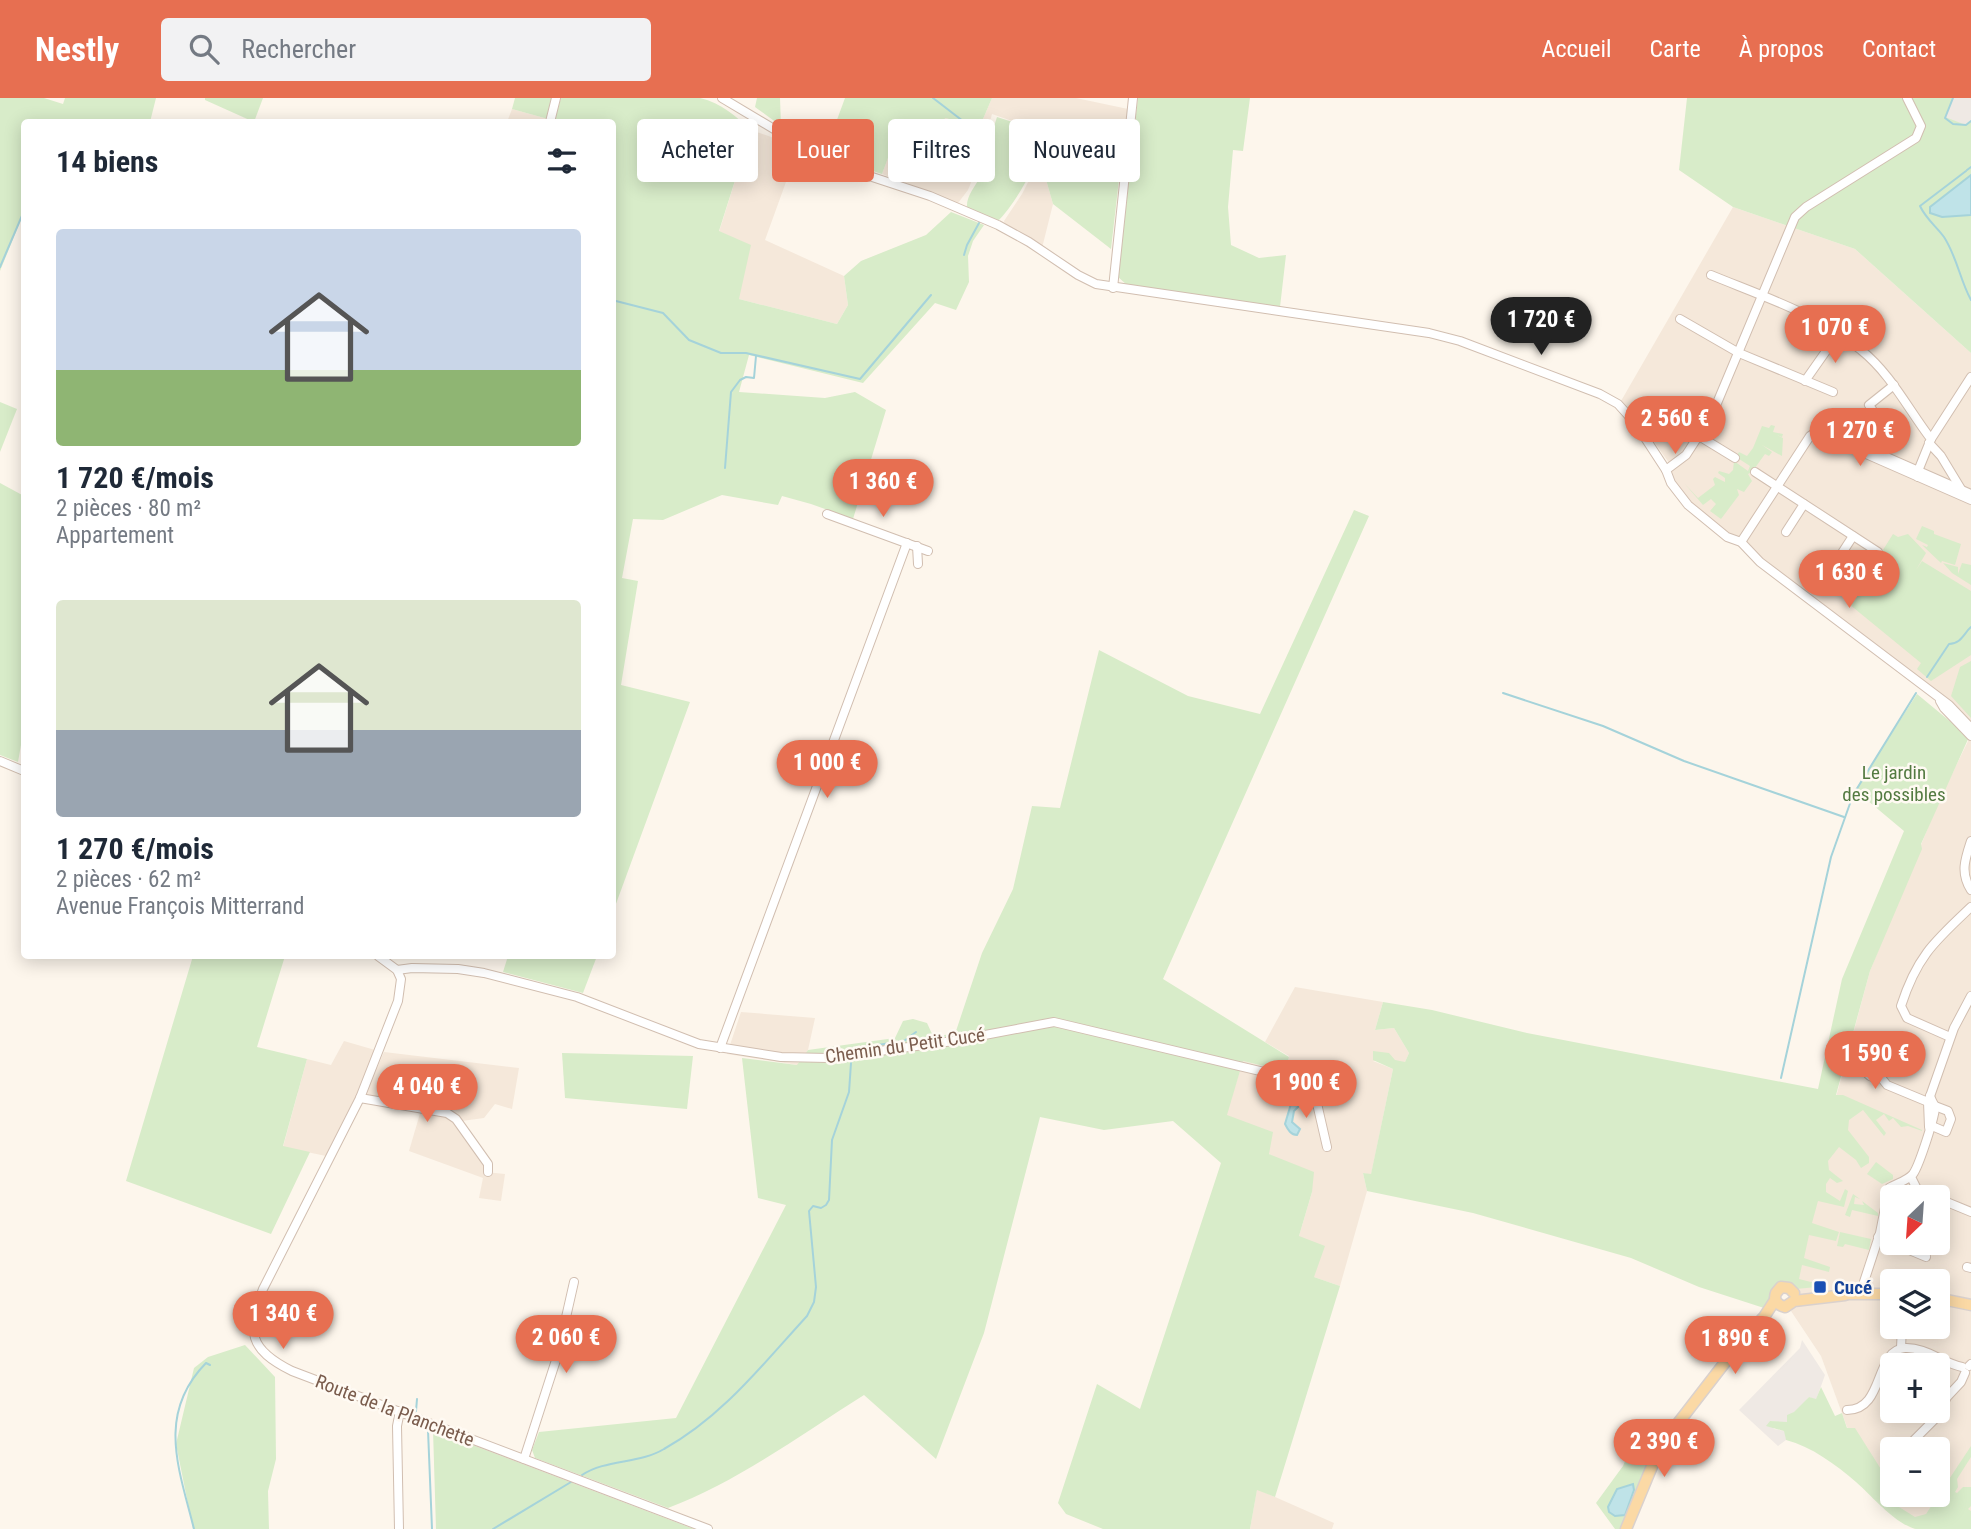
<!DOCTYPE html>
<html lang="fr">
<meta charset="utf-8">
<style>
body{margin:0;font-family:"Roboto Condensed",sans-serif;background:#f2f2f3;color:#1f2937;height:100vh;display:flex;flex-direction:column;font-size:26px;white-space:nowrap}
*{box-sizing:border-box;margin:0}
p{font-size:23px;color:#747a83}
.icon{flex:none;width:38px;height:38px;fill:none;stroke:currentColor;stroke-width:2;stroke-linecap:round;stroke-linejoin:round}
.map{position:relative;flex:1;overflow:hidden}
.side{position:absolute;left:21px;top:21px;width:595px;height:840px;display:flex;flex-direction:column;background:#fff;border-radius:7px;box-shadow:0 4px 18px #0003}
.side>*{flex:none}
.top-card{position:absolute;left:637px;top:21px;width:665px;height:63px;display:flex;gap:14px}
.needle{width:46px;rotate:205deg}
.fabs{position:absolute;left:1880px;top:1087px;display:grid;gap:14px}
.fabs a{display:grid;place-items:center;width:70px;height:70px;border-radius:7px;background:#fff;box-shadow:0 4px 18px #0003;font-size:35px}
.price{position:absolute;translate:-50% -60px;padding:0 16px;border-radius:24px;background:#e76f51;color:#fff;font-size:23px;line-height:46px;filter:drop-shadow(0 2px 4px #0008)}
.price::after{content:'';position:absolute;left:50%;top:42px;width:21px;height:16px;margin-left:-10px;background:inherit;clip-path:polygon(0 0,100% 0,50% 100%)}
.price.on{background:#222;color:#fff}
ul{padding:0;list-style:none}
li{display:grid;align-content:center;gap:14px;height:371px;padding:0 35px}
li span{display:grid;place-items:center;height:217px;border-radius:7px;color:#555}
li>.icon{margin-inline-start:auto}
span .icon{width:126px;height:126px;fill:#fffc;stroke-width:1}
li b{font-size:30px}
h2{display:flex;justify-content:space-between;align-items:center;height:84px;padding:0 35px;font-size:30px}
.pill{padding:0 24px;border-radius:7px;background:#fff;box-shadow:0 4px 18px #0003;font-size:24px;line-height:63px}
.pill.on{background:#e76f51;color:#fff}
header{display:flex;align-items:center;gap:42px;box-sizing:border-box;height:98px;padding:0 35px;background:#e76f51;color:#fff}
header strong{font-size:33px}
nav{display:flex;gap:38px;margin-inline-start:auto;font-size:24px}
.search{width:490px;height:63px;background:#f2f2f3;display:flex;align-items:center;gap:18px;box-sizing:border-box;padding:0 24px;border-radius:7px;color:#747a83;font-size:26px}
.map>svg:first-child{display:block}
</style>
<header>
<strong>Nestly</strong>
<div class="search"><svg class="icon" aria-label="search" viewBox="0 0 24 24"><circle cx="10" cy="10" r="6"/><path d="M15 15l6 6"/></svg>Rechercher</div>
<nav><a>Accueil</a><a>Carte</a><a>À propos</a><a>Contact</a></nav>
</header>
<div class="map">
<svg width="1971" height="1431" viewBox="0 0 1971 1431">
<rect width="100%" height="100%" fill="#fdf6ec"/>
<!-- residential -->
<g fill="#f5e8da" fill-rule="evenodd">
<path d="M992 0H1076L1128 11V20L1120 27 1069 24 1049 30 1047 35 992 16 977 70 968 92 958 105 882 76 895 40 945 20 980 28Z"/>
<path d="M512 11 548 21 547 24H507Z"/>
<path d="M1080 28 1113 34 1101 67 1077 75 1050 66 1045 78 1053 106 1042 150 1005 127 1004 123 1022 96 1051 39 1063 32Z"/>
<path d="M751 32 777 41 792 49 787 61 786 84 765 142 844 178 848 207 837 226 739 201 719 134Z"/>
<path d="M1733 109 1855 151 1971 255V628L1700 416 1671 381 1672 369 1647 334 1621 303Z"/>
<path d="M1971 637V1431H1915L1885 1412 1847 1329 1821 1258 1791 1213 1797 1206 1788 1177 1870 873 1938 705ZM1892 1099H1937V1144H1892ZM1892 1183H1937V1228H1892ZM1892 1267H1937V1312H1892ZM1892 1351H1937V1396H1892Z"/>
<path d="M1295 889 1383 904 1375 932 1394 930 1409 955 1405 964 1373 963 1393 971 1371 1077 1363 1075 1367 1093 1340 1188 1314 1179 1299 1138 1312 1094 1226 1017 1243 963 1284 973 1289 958 1265 944Z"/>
<path d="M741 914 815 920 808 952 798 967 727 956Z"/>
<path d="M344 943 375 952 351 1010 326 1058 283 1049 307 961 331 967Z"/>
<path d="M384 954 519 970 512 1011 495 1006 484 1020 462 1023 454 1016 365 997Z"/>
<path d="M421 1012 444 1016 455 1021 483 1063 485 1074 505 1076 501 1103 479 1100 483 1080 409 1053Z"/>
<path d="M1257 1391 1334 1425 1332 1431H1250Z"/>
</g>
<!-- industrial -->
<g fill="#efe9e4">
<path d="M1953 0H1971V23L1966 27 1945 20Z"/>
<path d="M1802 1242 1825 1277 1816 1302 1809 1299 1787 1325 1770 1323 1774 1331 1785 1333 1786 1342 1778 1348 1739 1312 1800 1250Z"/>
</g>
<!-- green -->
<g fill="#d8ecc9">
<path d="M0 0H44L63 6 65 0H156L150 24H24V114L0 173Z"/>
<path d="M205 0H263L254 24 205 2Z"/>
<path d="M515 0H554L548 21 512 11Z"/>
<path d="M561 0H700C722 5 735 18 751 32L719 133 751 147 739 201 837 226 848 207 844 178 861 163 926 137 951 114 984 127 973 143 968 158 969 184 956 212 935 205 863 285 749 257 739 294 825 300 855 294 886 312 853 421 811 406 782 398 778 407 722 397 663 422 633 421 622 480 638 483 621 587 690 604 613 814 612 24H554Z"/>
<path d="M757 0H780L781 28 755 9Z"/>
<path d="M845 0H992L980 28 945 20 931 54 895 41 882 76 824 57Z"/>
<path d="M1138 0H1250L1243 53 1233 52 1228 109 1231 147 1259 160 1286 157 1280 209 1128 188 1117 178Z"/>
<path d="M1687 0H1953L1945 19 1966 27 1971 23V77L1929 111 1942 119 1971 117V255L1855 151 1733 109 1679 72Z"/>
<path d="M997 19 1047 35C1040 61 1017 104 998 123L967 110C966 98 975 89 980 79 989 59 990 39 997 19Z"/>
<path d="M1113 34H1120L1124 38 1111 151 1053 106 1045 78 1050 66 1076 74 1081 62 1101 67Z"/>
<path d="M0 304 17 311 0 354Z"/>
<path d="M1771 327 1775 328 1773 334 1783 336 1782 339 1777 337 1783 340 1782 358 1762 347 1772 354 1769 358 1765 356 1752 374 1748 376 1752 383 1744 394 1737 391 1739 397 1721 421 1710 413 1716 406 1711 401 1703 407 1684 385 1698 400 1715 387 1713 381 1715 379 1725 384V380L1718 375 1719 373 1729 376 1733 372 1734 363 1748 373 1750 368 1736 359 1739 354 1747 358 1753 350 1762 328 1769 330Z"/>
<path d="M0 385 24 398V630L18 664 0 657Z"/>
<path d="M1354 412 1369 418 1163 881 1289 959 1284 973 1243 963 1227 1017 1273 1034 1269 1056 1314 1074 1312 1094 1299 1138 1325 1148 1314 1179 1340 1188 1275 1399 1257 1392 1250 1431H1103L1066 1416 1058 1405 1097 1286 1140 1311 1221 1065 1173 1023 1104 1032 1040 1019 984 1235 936 1361 864 1297C800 1337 738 1384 668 1410L535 1360 532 1352 539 1334 676 1320 786 1107 758 1100 742 960 797 967 808 952 895 940 903 923 913 921 927 925 933 938 955 936 982 855 1013 791 1032 708 1060 710 1099 552 1188 598 1260 616Z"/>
<path d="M1922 428 1934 433V436L1961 446 1955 467 1942 463 1941 465 1922 447 1927 449 1928 447 1916 441Z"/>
<path d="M1893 436 1898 439 1908 436 1926 455 1916 472 1922 463 1971 493V557L1931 583 1917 571 1921 565 1849 506Z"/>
<path d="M1943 465 1958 469V476L1962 465 1971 467V487L1952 475Z"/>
<path d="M1971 563V620L1951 598 1960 569Z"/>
<path d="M1917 596 1969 639 1921 746 1922 751 1870 873 1836 997H1843L1922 1032V1033L1908 1028 1901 1029 1893 1020 1889 1023 1884 1016 1876 1022 1886 1035 1884 1038 1863 1012 1849 1022 1848 1032 1869 1059V1065L1861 1070 1856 1062 1839 1049 1828 1063 1829 1072 1843 1083 1837 1085 1830 1080 1826 1086V1094L1840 1103 1845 1091 1848 1093 1844 1109 1818 1103 1812 1125 1839 1134 1836 1143 1809 1137 1804 1160 1830 1169 1829 1174 1802 1167 1799 1181 1827 1188 1796 1191 1789 1187 1764 1210 1699 1189 1631 1160 1473 1115 1367 1093 1363 1075 1371 1076 1393 971 1373 962V953L1389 955 1395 962 1405 964 1409 955 1394 930 1375 932 1383 904 1432 912 1527 935 1818 991 1842 881 1904 733 1855 692Z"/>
<path d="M193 858H285L257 949 307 961 283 1048 310 1054 271 1136 126 1083Z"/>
<path d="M508 858H597L583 895 503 874Z"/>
<path d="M562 955 693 958 687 1011 565 1000Z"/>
<path d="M1876 1064 1893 1077V1081L1882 1086 1867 1076Z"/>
<path d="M1853 1096 1860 1101 1855 1099 1854 1106 1864 1107 1862 1103 1878 1115V1118L1852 1112 1850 1119 1845 1117Z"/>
<path d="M1840 1134 1871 1141 1869 1152 1845 1146 1843 1149 1837 1148Z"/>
<path d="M245 1247 275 1279 276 1361 268 1393 269 1431H193L176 1346 194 1270 208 1259Z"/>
<path d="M1821 1289 1835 1318 1842 1315 1847 1330H1855L1884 1376 1892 1384V1396L1896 1397 1899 1409 1915 1419 1926 1416 1971 1348V1359L1957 1381 1958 1389 1955 1394 1957 1395 1963 1389H1971V1408L1968 1411 1971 1413V1431C1954 1431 1933 1431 1916 1431 1895 1426 1872 1398 1856 1384 1835 1366 1812 1349 1786 1342L1784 1333 1766 1328 1770 1323 1787 1324V1317L1794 1314 1809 1299 1816 1301Z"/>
<path d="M433 1332 694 1431H436Z"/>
<path d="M1636 1337 1660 1344 1622 1431H1615L1596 1405 1623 1368Z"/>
</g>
<!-- water -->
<g fill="#bfe3e8" stroke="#a5d3da" stroke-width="2">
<path d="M1971 77V117L1942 119 1930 115V109Z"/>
<path d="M1295 997 1298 998V1002L1294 1004 1299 1008 1294 1013 1292 1024 1300 1031 1297 1037C1291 1037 1288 1032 1285 1026L1293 999Z"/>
<path d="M1633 1386 1634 1392 1625 1417 1615 1418 1609 1414 1608 1409 1617 1391Z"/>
</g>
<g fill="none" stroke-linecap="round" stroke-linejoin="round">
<!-- stream -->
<g stroke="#a5d3da" stroke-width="2">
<path d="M933 0 972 30 985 36"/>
<path d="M1953 0 1945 20 1953 26 1966 27 1971 23"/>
<path d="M981 71 990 40"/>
<path d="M1967 72 1971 69"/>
<path d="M1966 73 1920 108C1926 121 1936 128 1944 139 1957 159 1960 182 1971 202"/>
<path d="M964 157 967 147 979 125"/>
<path d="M0 169 24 113"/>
<path d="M612 202 663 215 689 242 721 255H746L860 281 931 197"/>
<path d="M725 370 731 294 740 282 746 279 754 280 756 258"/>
<path d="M1927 579 1949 546C1961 546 1964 535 1971 529"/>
<path d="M1503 595 1603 628 1684 663 1844 719"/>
<path d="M851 951 904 943 916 934"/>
<path d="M1781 980 1831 759 1853 697 1916 595"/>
<path d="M416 1313 417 1301"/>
<path d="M414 1324 413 1327 428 1332 432 1431"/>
<path d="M582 1377C606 1361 639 1366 664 1351 722 1319 763 1266 807 1218L814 1204 816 1189 809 1113 813 1108 821 1110 826 1107 829 1102 832 1042 849 994 851 965"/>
<path d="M194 1431C179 1371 156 1316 206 1265L210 1267"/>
<path d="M493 1431 571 1384"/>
</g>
<!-- minor casing -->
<g stroke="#d1beb0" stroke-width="10">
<g id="minor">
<path d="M722 0 824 61 851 72 930 98 998 127 1029 144 1078 177 1096 186 1429 235 1460 243 1600 296 1618 306 1636 326 1666 372 1671 385 1688 407 1727 439 1741 444 1760 464 1949 607 1971 630"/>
<path d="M550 24 556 0"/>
<path d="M1711 177C1762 198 1818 216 1861 252 1891 276 1908 311 1931 341L1918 373V379"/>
<path d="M1113 190 1133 0"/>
<path d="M1680 221 1739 255 1833 294"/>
<path d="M1805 283 1838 236"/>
<path d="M1816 334 1971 402"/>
<path d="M1816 334 1819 331 1825 332 1971 396"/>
<path d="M1699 338 1735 360"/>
<path d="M1931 341 1971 279"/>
<path d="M1929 345 1941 358 1961 391"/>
<path d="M1865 353 1880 323 1869 307 1894 287"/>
<path d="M1666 372 1686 357 1712 317 1795 119 1806 109 1916 40 1921 28 1907 0"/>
<path d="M1755 374 1878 454"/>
<path d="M827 416 928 453"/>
<path d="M1786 434 1804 406"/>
<path d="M1741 444 1810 338 1816 334"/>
<path d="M917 448 918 466"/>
<path d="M1831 472 1853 438"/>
<path d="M1940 603 1944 610 1971 638"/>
<path d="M0 663 24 673"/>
<path d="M1971 743C1965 761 1960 775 1971 792"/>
<path d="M378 858 397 872 401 881 398 903 360 1000 263 1191C247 1234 248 1251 292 1273L708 1431"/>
<path d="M397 872 412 870 458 871 484 875 577 899 699 946 781 959 828 960 953 943 1054 924 1281 978 1313 988 1327 1049"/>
<path d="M1950 939 1907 920 1901 908C1917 858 1935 843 1971 809"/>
<path d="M720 950 907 445"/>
<circle cx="1874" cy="971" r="8"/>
<path d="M1879 977 1887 987 1928 1004"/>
<path d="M360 1000 447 1015 456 1021 488 1066V1074"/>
<path d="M1932 1028 1946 1034 1951 1021 1948 1013 1935 1008"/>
<path d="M1929 1029 1928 1004 1954 930 1971 898"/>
<path d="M1911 1079 1917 1091 1934 1099"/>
<path d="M1937 1100 1971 1114"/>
<path d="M1878 1139 1926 1159"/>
<path d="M1967 1169 1971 1170"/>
<path d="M1860 1196 1880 1135 1889 1090C1897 1085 1907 1083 1913 1076 1919 1068 1936 1016 1935 1008 1934 1007 1930 999 1930 998"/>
<path d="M1901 1250 1902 1228"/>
<path d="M1969 1268 1971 1266"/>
<path d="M1847 1312C1885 1312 1874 1252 1905 1250 1925 1249 1943 1265 1962 1269"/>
<path d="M1905 1351 1937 1319 1947 1299 1961 1284 1965 1275"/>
<path d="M524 1361 557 1259 574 1184"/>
<path d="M1892 1365 1888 1370 1892 1376"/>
<path d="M399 1431 397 1328 400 1313"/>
</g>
</g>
<!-- major casing -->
<g stroke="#dad1cd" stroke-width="13">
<g id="major">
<path d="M1794 1195 1789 1190 1781 1189 1776 1195C1773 1203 1778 1207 1785 1209L1794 1203 1845 1197"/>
<path d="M1839 1196H1892"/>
<path d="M1937 1200 1971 1207"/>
<path d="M1626 1431 1655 1361 1672 1333 1740 1245 1764 1219 1775 1202"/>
</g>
</g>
<!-- minor -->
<use href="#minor" stroke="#fff" stroke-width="8"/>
<!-- major -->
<use href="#major" stroke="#fbd9a5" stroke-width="10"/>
</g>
<!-- markers -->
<rect fill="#1a4fb4" stroke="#fffaf3" stroke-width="2.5" x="1813" y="1182" width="14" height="14" rx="3.5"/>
<g text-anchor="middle" stroke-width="5" stroke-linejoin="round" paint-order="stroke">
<!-- park labels -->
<g font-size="19" fill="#537a41" stroke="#fffaf3">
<text x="1894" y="681">Le jardin<tspan x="1894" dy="22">des possibles</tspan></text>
</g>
<!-- street labels -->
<g font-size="19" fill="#7a5c4d" stroke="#fffaf3">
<text transform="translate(905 947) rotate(-8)" y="7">Chemin du Petit Cucé</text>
<text transform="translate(395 1312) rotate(21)" y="7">Route de la Planchette</text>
</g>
<!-- transit labels -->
<g font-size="19" font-weight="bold" fill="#164399" stroke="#fffaf3" text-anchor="start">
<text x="1834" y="1196">Cucé</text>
</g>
</g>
</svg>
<div class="fabs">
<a><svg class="needle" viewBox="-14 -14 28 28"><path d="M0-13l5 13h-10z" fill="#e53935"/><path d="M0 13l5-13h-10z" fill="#747a83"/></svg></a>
<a><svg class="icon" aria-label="layers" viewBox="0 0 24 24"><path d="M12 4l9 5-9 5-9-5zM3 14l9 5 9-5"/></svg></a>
<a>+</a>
<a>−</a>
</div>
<b class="price on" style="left:1541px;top:259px">1 720 €</b>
<b class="price" style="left:1835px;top:267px">1 070 €</b>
<b class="price" style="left:1675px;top:358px">2 560 €</b>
<b class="price" style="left:1860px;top:370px">1 270 €</b>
<b class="price" style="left:883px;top:421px">1 360 €</b>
<b class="price" style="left:1849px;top:512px">1 630 €</b>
<b class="price" style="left:827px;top:702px">1 000 €</b>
<b class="price" style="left:1875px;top:993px">1 590 €</b>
<b class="price" style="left:1306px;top:1022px">1 900 €</b>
<b class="price" style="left:427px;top:1026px">4 040 €</b>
<b class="price" style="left:283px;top:1253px">1 340 €</b>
<b class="price" style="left:566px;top:1277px">2 060 €</b>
<b class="price" style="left:1735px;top:1278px">1 890 €</b>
<b class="price" style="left:1664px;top:1381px">2 390 €</b>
<div class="top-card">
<a class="pill">Acheter</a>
<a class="pill on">Louer</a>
<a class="pill">Filtres</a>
<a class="pill">Nouveau</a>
</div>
<section class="side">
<h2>14 biens<svg class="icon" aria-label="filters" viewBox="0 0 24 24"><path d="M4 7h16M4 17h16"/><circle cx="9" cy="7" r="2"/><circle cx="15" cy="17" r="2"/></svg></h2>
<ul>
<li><span style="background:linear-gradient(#c9d6e8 65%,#8fb573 0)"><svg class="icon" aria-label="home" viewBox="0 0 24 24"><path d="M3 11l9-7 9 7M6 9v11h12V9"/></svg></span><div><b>1 720 €/mois</b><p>2 pièces · 80 m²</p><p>Appartement</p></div></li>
<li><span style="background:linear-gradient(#dfe7d0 60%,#9aa5b1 0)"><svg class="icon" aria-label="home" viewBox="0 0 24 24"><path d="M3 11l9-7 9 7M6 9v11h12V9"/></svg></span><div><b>1 270 €/mois</b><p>2 pièces · 62 m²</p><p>Avenue François Mitterrand</p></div></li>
</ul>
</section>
</div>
